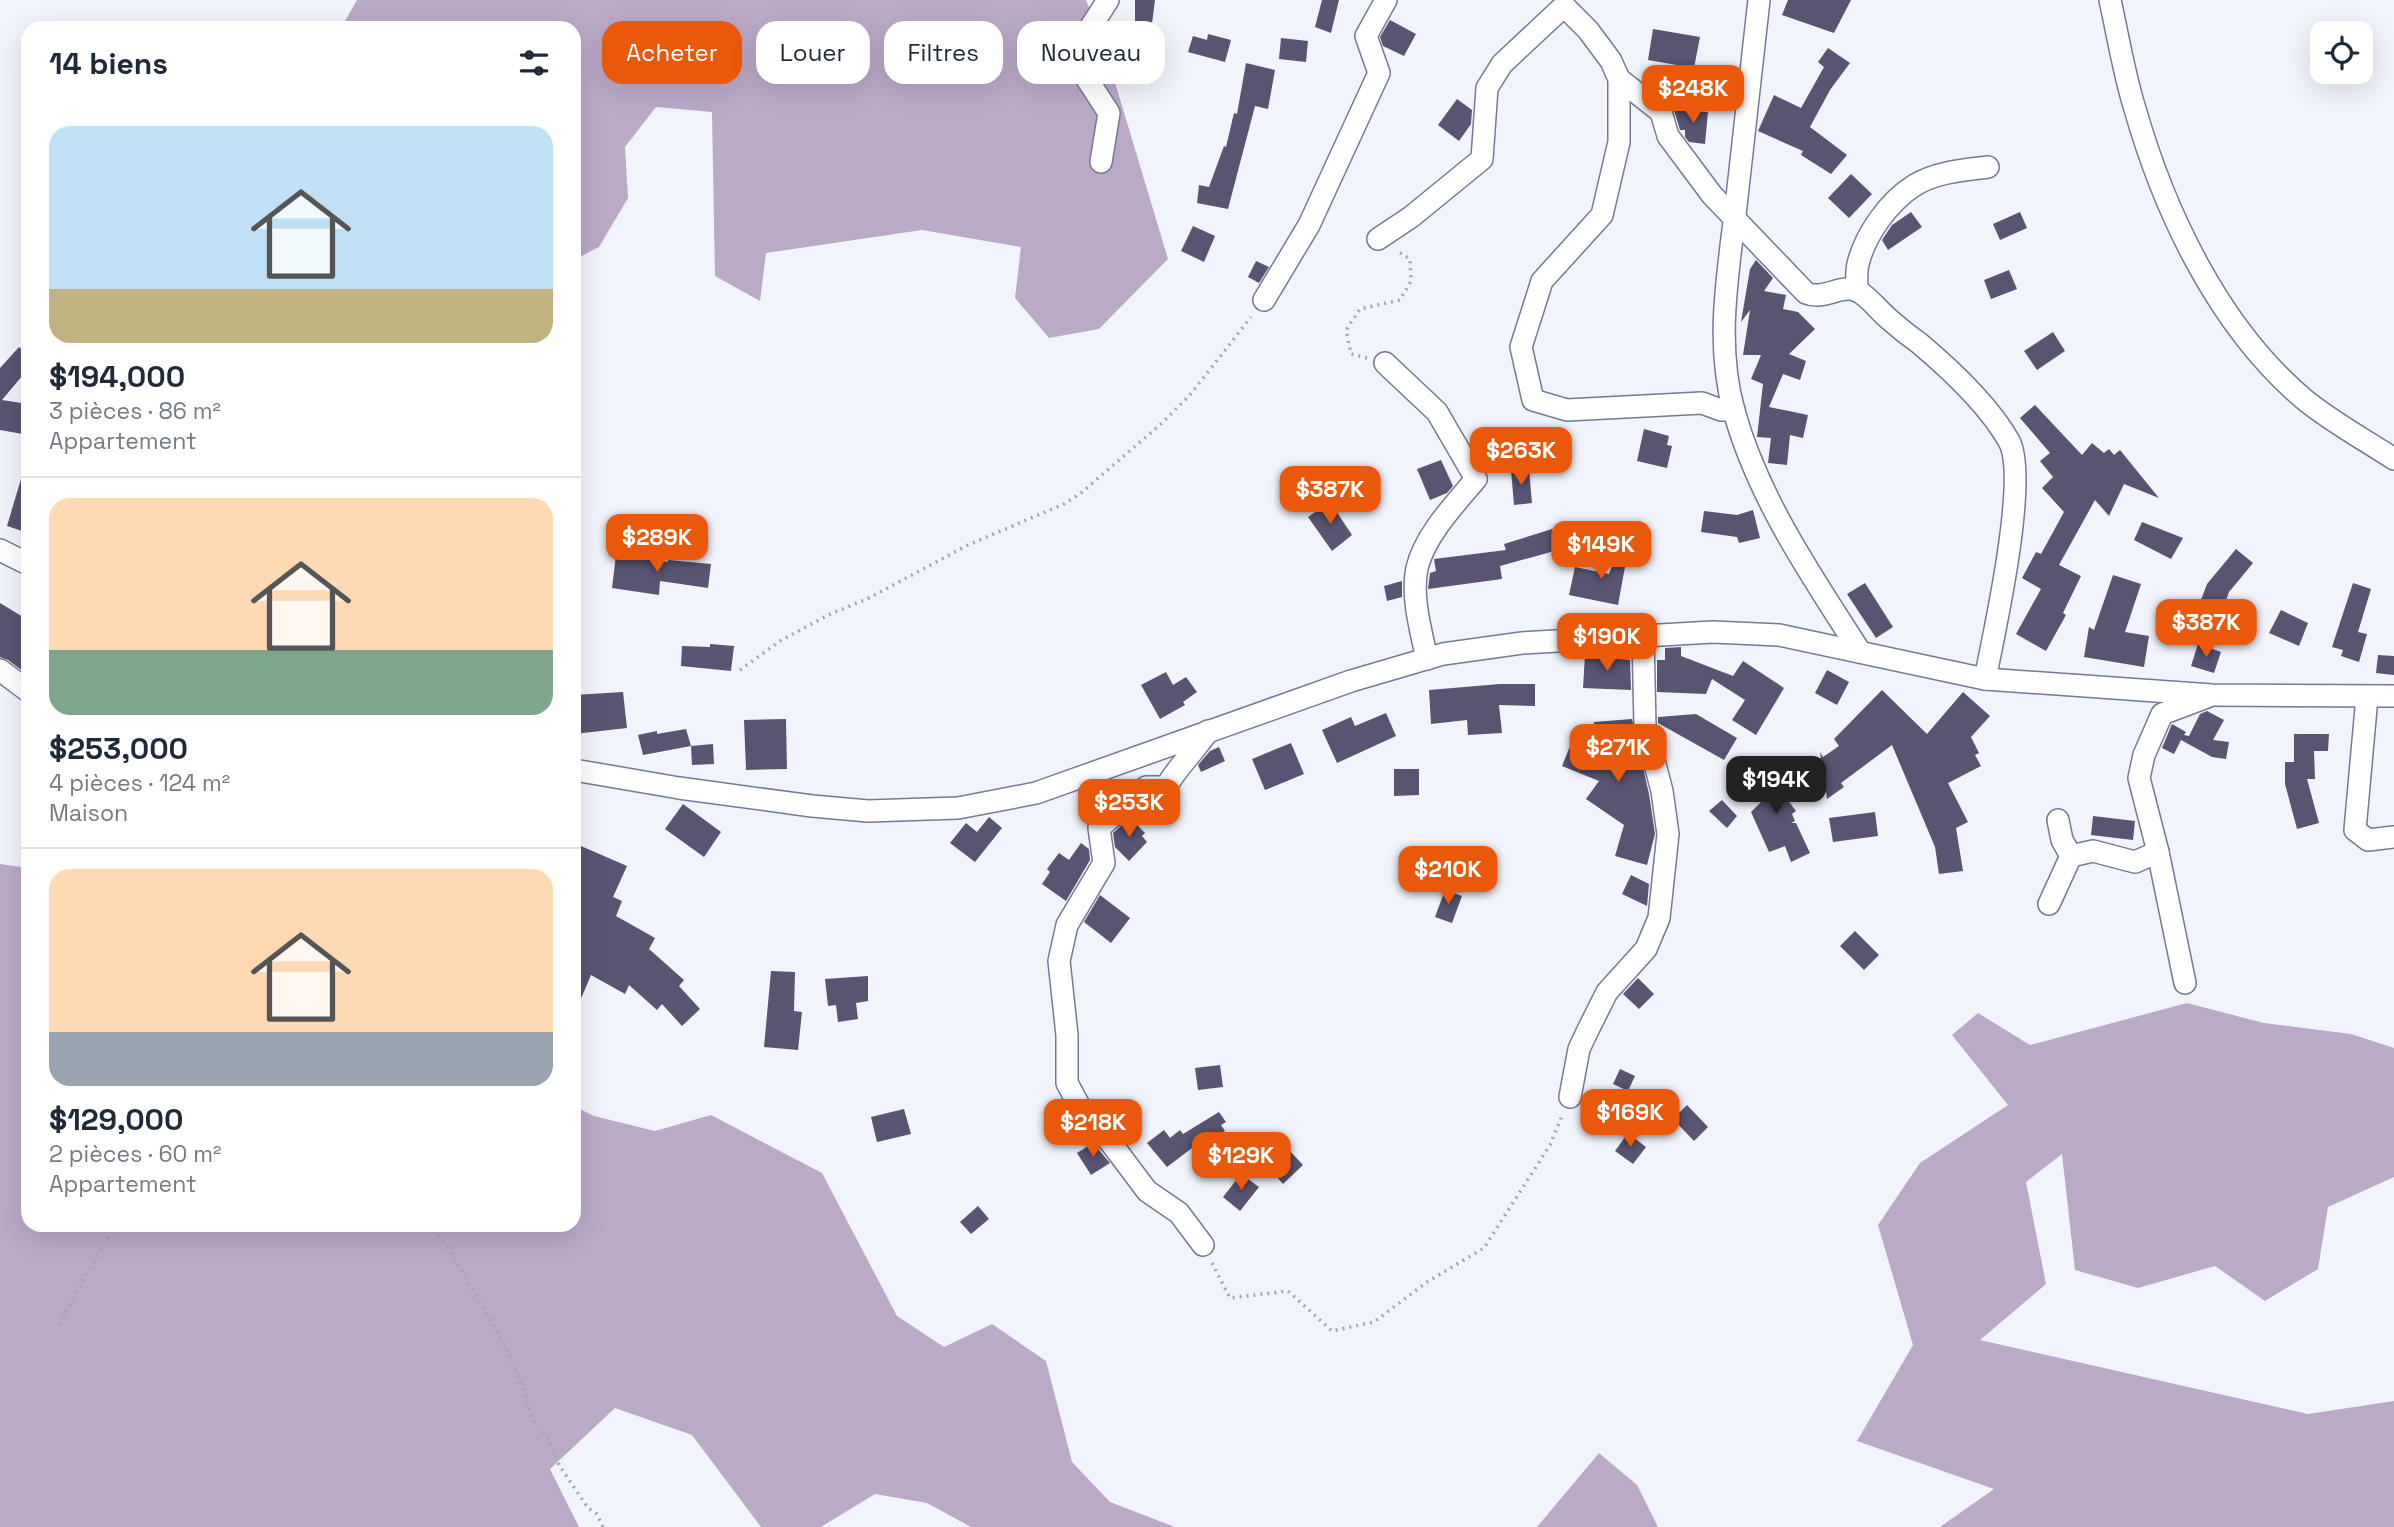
<!DOCTYPE html>
<html lang="fr">
<meta charset="utf-8">
<style>
body{margin:0;font-family:"Space Grotesk",sans-serif;background:#f2f2f3;color:#1f2937;height:100vh;display:flex;flex-direction:column;font-size:26px;white-space:nowrap}
*{box-sizing:border-box;margin:0}
p{font-size:23px;color:#747a83}
.icon{flex:none;width:38px;height:38px;fill:none;stroke:currentColor;stroke-width:2;stroke-linecap:round;stroke-linejoin:round}
.map{position:relative;flex:1;overflow:hidden}
.panel{position:absolute;left:21px;top:21px;width:560px;height:1211px;display:flex;flex-direction:column;background:#fff;border-radius:21px;box-shadow:0 7px 28px #0002}
.panel>*{flex:none}
.hud{position:absolute;left:602px;top:21px;width:665px;height:63px;display:flex;gap:14px}
.fabs{position:absolute;left:2310px;top:21px;display:grid;gap:14px}
.fabs a{display:grid;place-items:center;width:63px;height:63px;border-radius:14px;background:#fff;box-shadow:0 7px 28px #0002;font-size:35px}
.price{position:absolute;translate:-50% -60px;padding:0 16px;border-radius:14px;background:#ea580c;color:#fff;font-size:23px;line-height:46px;filter:drop-shadow(0 2px 4px #0008)}
.price::after{content:'';position:absolute;left:50%;top:42px;width:21px;height:16px;margin-left:-10px;background:inherit;clip-path:polygon(0 0,100% 0,50% 100%)}
.price.on{background:#222;color:#fff}
ul{padding:0;list-style:none}
li{display:grid;align-content:center;gap:14px;height:371px;padding:0 28px}
li+li{border-top:2px solid #e0e1e3}
li span{display:grid;place-items:center;height:217px;border-radius:21px;color:#555}
li>.icon{margin-inline-start:auto}
span .icon{width:126px;height:126px;fill:#fffc;stroke-width:1}
li b{font-size:30px}
h2{display:flex;justify-content:space-between;align-items:center;height:84px;padding:0 28px;font-size:30px}
.chip{padding:0 24px;border-radius:21px;background:#fff;box-shadow:0 7px 28px #0002;font-size:24px;line-height:63px}
.chip.on{background:#ea580c;color:#fff}
.map>svg:first-child{display:block}
</style>
<div class="map">
<svg width="2394" height="1527" viewBox="0 0 2394 1527">
<rect width="100%" height="100%" fill="#f2f4fb"/>
<!-- forest -->
<g fill="#bba9c8">
<path d="M357 0H1086L1102 39 1168 259 1099 329 1049 338 1015 298 1021 247 922 230 766 253 760 301 715 276 712 112 656 107 625 147 628 198 599 247 574 260V28H341Z"/>
<path d="M0 864 28 868V1225H574V1106L594 1116 655 1131 711 1115 822 1173 897 1316 944 1347 992 1324 1046 1361 1072 1462 1110 1502 1175 1527H971L927 1503 875 1494 821 1527H761L692 1435 615 1408 550 1469 579 1527H0Z"/>
<path d="M2187 1003 2264 1023 2351 1034 2394 1048V1177L2328 1207 2318 1269 2265 1301 2215 1266 2138 1288 2075 1270 2062 1154 2026 1182 2046 1284 1980 1340 2308 1414 2394 1401V1527H1940L1994 1489 1857 1441 1913 1345 1878 1225 1920 1163 2008 1105 1952 1035 1978 1013 2030 1045Z"/>
<path d="M1599 1453 1637 1485 1658 1527H1537Z"/>
</g>
<!-- building -->
<g fill="#585472">
<path d="M1135 0H1155L1151 31H1135Z"/>
<path d="M1322 0H1339L1331 33 1315 27Z"/>
<path d="M1788 0H1851L1834 33 1782 15Z"/>
<path d="M1390 20 1416 34 1404 56 1383 46 1380 37Z"/>
<path d="M1653 29 1700 37 1694 68 1648 60Z"/>
<path d="M1208 34 1231 40 1225 62 1188 52 1193 36 1207 40Z"/>
<path d="M1281 38 1308 41 1306 62 1279 59Z"/>
<path d="M1828 48 1850 63 1830 90 1810 127 1847 155 1831 174 1801 155 1803 151 1758 131 1774 95 1801 108 1824 67 1818 62Z"/>
<path d="M1246 63 1275 70 1268 109 1255 106 1228 209 1197 203 1199 185 1209 187 1224 146 1226 147 1234 113 1237 114Z"/>
<path d="M1457 99 1472 110 1471 124 1459 141 1438 125Z"/>
<path d="M1674 110 1708 112 1705 144 1689 142 1685 137V130H1680Z"/>
<path d="M1851 174 1872 194 1849 218 1828 198Z"/>
<path d="M1911 212 1922 227 1888 250 1882 240 1892 225Z"/>
<path d="M2020 212 2027 228 2000 240 1993 224Z"/>
<path d="M1193 226 1215 236 1204 262 1181 251Z"/>
<path d="M1756 260 1773 278 1764 291 1786 295 1783 309 1798 312 1815 329 1789 354 1806 361 1800 380 1783 374 1769 407 1808 415 1803 438 1790 435 1787 465 1768 463 1771 438 1757 437 1763 384 1751 379 1761 355H1743L1750 310 1741 322 1750 269Z"/>
<path d="M1256 261 1269 267 1259 283 1248 277Z"/>
<path d="M2009 270 2017 289 1991 299 1984 280Z"/>
<path d="M2053 332 2065 351 2037 370 2024 351Z"/>
<path d="M19 347 28 355V369L2 400 28 404V435L0 430V368Z"/>
<path d="M2035 405 2082 455 2092 443 2104 453 2109 449 2114 455 2120 450 2159 498 2124 484 2109 516 2095 500 2059 565 2081 576 2063 613 2066 615 2046 651 2016 634 2041 589 2022 578 2036 552 2041 554 2064 512 2042 488 2053 477 2040 461 2050 453 2020 418Z"/>
<path d="M1644 429 1669 436 1667 445 1672 446 1667 468 1637 461Z"/>
<path d="M1441 460 1453 486 1447 493 1430 500 1417 469Z"/>
<path d="M24 469 28 470V533L7 526Z"/>
<path d="M1529 469 1532 503 1514 505 1511 470Z"/>
<path d="M1330 502 1352 535 1332 551 1308 517Z"/>
<path d="M1753 510 1760 538 1739 543 1737 537 1701 532 1704 511 1737 515Z"/>
<path d="M2142 522 2183 538 2171 559 2134 540Z"/>
<path d="M1552 529 1558 550 1500 566 1502 579 1428 589 1430 573 1436 571 1434 559 1506 550 1504 544Z"/>
<path d="M1621 543 1629 545 1618 605 1569 595 1575 567 1609 574Z"/>
<path d="M2236 549 2253 563 2229 592 2217 625 2195 616 2207 584Z"/>
<path d="M616 555 668 562V560L711 564 708 588 660 581 659 595 612 588Z"/>
<path d="M2113 575 2141 584 2125 632 2149 636 2144 667 2084 657 2089 627 2094 630Z"/>
<path d="M1402 581V597L1387 601 1384 586Z"/>
<path d="M1865 583 1893 627 1876 638 1847 594Z"/>
<path d="M2353 583 2371 589 2358 632 2367 634 2359 662 2341 656 2343 650 2332 647Z"/>
<path d="M0 603 28 620V675L8 660 0 657Z"/>
<path d="M2281 610 2308 623 2299 646 2269 633Z"/>
<path d="M710 644 734 646 731 671 681 666 682 646 710 647Z"/>
<path d="M2198 644 2221 652 2214 673 2191 666Z"/>
<path d="M1681 647V656L1733 676 1743 661 1784 688 1756 735 1732 720 1745 700 1712 679 1706 694 1657 692V660H1665V648Z"/>
<path d="M1585 655 1630 660 1631 690 1583 688Z"/>
<path d="M2378 655 2394 656V675L2376 673Z"/>
<path d="M1827 670 1849 682 1837 705 1815 693Z"/>
<path d="M1166 672 1173 685 1186 677 1197 692 1183 702 1185 705 1160 719 1141 685Z"/>
<path d="M1500 684H1535V706L1499 705 1502 733 1468 735 1467 720 1431 724 1429 690Z"/>
<path d="M1882 690 1927 734 1963 692 1990 716 1971 737 1979 753 1975 755 1981 766 1948 783 1968 822 1956 828 1963 871 1939 874 1935 847 1892 745 1841 783 1844 787 1827 799 1826 791 1809 766 1821 758 1820 752 1823 757 1839 746 1834 739Z"/>
<path d="M623 692 627 728 574 734V695Z"/>
<path d="M2207 711 2224 720 2213 740 2229 742 2226 759 2212 757 2181 740 2174 754 2162 748 2172 724 2186 732 2184 735 2189 736 2200 714Z"/>
<path d="M1386 713 1396 736 1337 763 1322 730 1351 717 1355 726Z"/>
<path d="M1696 714 1737 738 1724 760 1658 723V717Z"/>
<path d="M786 719 787 769 746 770 744 720Z"/>
<path d="M1632 719 1649 794 1655 834 1647 865 1615 856 1624 825 1586 799 1599 781 1562 766 1573 739 1596 749 1594 722Z"/>
<path d="M686 729 691 746 643 755 638 735 657 731V734Z"/>
<path d="M2294 734H2329L2328 751H2314L2315 779H2307L2319 823 2297 829 2285 784V762H2294Z"/>
<path d="M1291 743 1304 774 1265 790 1252 759Z"/>
<path d="M713 744 714 764 692 765 691 746Z"/>
<path d="M1219 747 1225 761 1201 772 1198 765 1210 751Z"/>
<path d="M1767 763 1781 779 1778 782 1783 794 1796 811 1792 814 1795 821 1791 823H1796L1810 853 1791 862 1785 846 1769 852 1751 812 1764 799 1747 779Z"/>
<path d="M1394 769H1419V795L1394 796Z"/>
<path d="M1722 800 1737 816 1727 828 1709 811Z"/>
<path d="M683 804 721 832 704 857 665 829Z"/>
<path d="M1875 812 1878 836 1833 842 1829 818Z"/>
<path d="M2093 816 2135 821 2133 840 2091 835Z"/>
<path d="M989 817 1002 828 975 862 950 843 966 823 977 832Z"/>
<path d="M1130 818 1145 833 1142 836 1147 842 1129 861 1115 847 1113 833Z"/>
<path d="M574 843 627 866 613 897 622 901 616 916 655 938 649 949 684 980 679 986 700 1009 682 1026 662 1004 657 1010 629 985 625 994 591 975 574 1015Z"/>
<path d="M1081 843 1089 849 1090 860 1066 901 1042 884 1050 872 1047 869 1059 853 1069 860Z"/>
<path d="M1631 875 1649 884 1647 906 1622 894Z"/>
<path d="M1445 890 1462 896 1452 923 1435 917Z"/>
<path d="M1100 895 1130 918 1111 943 1084 922Z"/>
<path d="M1855 931 1879 955 1864 970 1840 946Z"/>
<path d="M771 971 795 972 794 1011 802 1012 798 1050 764 1047Z"/>
<path d="M868 976V1001L856 1003 858 1019 838 1022 836 1005 828 1006 825 979Z"/>
<path d="M1638 978 1654 994 1639 1009 1623 994Z"/>
<path d="M1220 1065 1223 1087 1198 1090 1195 1068Z"/>
<path d="M1620 1069 1635 1076 1628 1091 1613 1084Z"/>
<path d="M1687 1105 1708 1127 1694 1141 1673 1119Z"/>
<path d="M904 1109 911 1134 877 1142 871 1117Z"/>
<path d="M1219 1112 1226 1122 1221 1125 1225 1131 1198 1148 1196 1145 1167 1167 1147 1143 1164 1130 1170 1138 1180 1130 1183 1134Z"/>
<path d="M1628 1133 1646 1147 1633 1164 1615 1151Z"/>
<path d="M1093 1143 1110 1163 1091 1175 1077 1153Z"/>
<path d="M1288 1149 1303 1165 1283 1184 1268 1167Z"/>
<path d="M1241 1174 1259 1187 1240 1211 1223 1197Z"/>
<path d="M978 1206 989 1219 971 1234 960 1222Z"/>
</g>
<g fill="none" stroke-linecap="round" stroke-linejoin="round">
<!-- minor casing -->
<g stroke="#717b98" stroke-width="24">
<g id="minor">
<path d="M1759 0C1751 69 1744 137 1736 206 1728 274 1715 343 1734 411 1758 498 1811 575 1859 650"/>
<path d="M2110 0C2118 36 2124 74 2135 109 2165 214 2220 329 2305 400 2332 422 2365 440 2394 459"/>
<path d="M1619 79 1661 112 1668 136 1712 195 1806 293C1824 301 1842 283 1858 291 1870 298 1879 311 1890 320 1899 328 1909 336 1919 343 1950 369 1989 406 2009 441 2029 478 1994 634 1985 679"/>
<path d="M1101 162 1109 113 1072 56 1108 0"/>
<path d="M1378 239 1411 217 1482 159 1487 88 1502 64 1564 6 1588 30 1611 61 1619 79V142L1602 215 1542 281 1521 347 1533 400 1567 410 1702 403 1721 410H1734"/>
<path d="M1857 291C1857 282 1856 272 1858 264 1865 235 1889 201 1915 185 1936 172 1964 170 1988 167"/>
<path d="M1264 300 1309 225 1379 73 1366 36 1386 0"/>
<path d="M1385 363 1437 412 1476 479C1455 504 1425 535 1417 568 1411 597 1421 631 1427 659"/>
<path d="M0 550 28 564"/>
<path d="M0 670 28 691"/>
<path d="M2367 697 2355 830 2368 840 2394 837"/>
<path d="M574 770 679 788 812 806 868 811 958 808 1036 793 1351 681 1443 654 1522 643 1713 632 1779 635 1985 679 2212 695 2394 696"/>
<path d="M2058 820 2062 840 2071 856 2093 851 2135 862 2158 852"/>
<path d="M2049 904 2071 856"/>
<path d="M2185 983 2158 852 2139 778 2144 755 2162 714 2207 697"/>
<path d="M1570 1097 1579 1049 1587 1032 1607 992 1646 949 1659 918 1668 834 1662 791 1645 726 1643 636"/>
<path d="M1203 1245 1179 1213 1147 1191 1111 1143 1081 1109 1067 1083V1035L1059 961 1067 925 1104 863 1099 828 1146 787H1166C1178 766 1195 751 1208 731"/>
</g>
</g>
<!-- path -->
<g stroke="#a2a5af" stroke-width="3.5" stroke-dasharray="2 5" stroke-linecap="butt">
<path d="M1367 358 1351 354 1346 330 1360 309 1400 300 1411 281 1410 259 1397 251"/>
<path d="M740 670 780 641 828 615 867 599 968 545 1064 504 1081 493 1162 423 1190 395 1251 317"/>
<path d="M429 1225 453 1255 506 1348 525 1393 532 1419 548 1438 559 1465 588 1508 597 1514 603 1527"/>
<path d="M1212 1263 1230 1298 1288 1291 1332 1331 1374 1322 1427 1282 1484 1248 1550 1145 1562 1116"/>
<path d="M59 1324 115 1225"/>
</g>
<!-- minor -->
<use href="#minor" stroke="#fff" stroke-width="21"/>
</g>
</svg>
<div class="fabs">
<a><svg class="icon" aria-label="locate" viewBox="0 0 24 24"><circle cx="12" cy="12" r="6"/><path d="M12 2v4M12 18v4M2 12h4M18 12h4"/></svg></a>
</div>
<b class="price" style="left:1693px;top:125px">$248K</b>
<b class="price" style="left:1521px;top:487px">$263K</b>
<b class="price" style="left:1330px;top:526px">$387K</b>
<b class="price" style="left:657px;top:574px">$289K</b>
<b class="price" style="left:1601px;top:581px">$149K</b>
<b class="price" style="left:2206px;top:659px">$387K</b>
<b class="price" style="left:1607px;top:673px">$190K</b>
<b class="price" style="left:1618px;top:784px">$271K</b>
<b class="price on" style="left:1776px;top:816px">$194K</b>
<b class="price" style="left:1129px;top:839px">$253K</b>
<b class="price" style="left:1448px;top:906px">$210K</b>
<b class="price" style="left:1630px;top:1149px">$169K</b>
<b class="price" style="left:1093px;top:1159px">$218K</b>
<b class="price" style="left:1241px;top:1192px">$129K</b>
<div class="hud">
<a class="chip on">Acheter</a>
<a class="chip">Louer</a>
<a class="chip">Filtres</a>
<a class="chip">Nouveau</a>
</div>
<section class="panel">
<h2>14 biens<svg class="icon" aria-label="filters" viewBox="0 0 24 24"><path d="M4 7h16M4 17h16"/><circle cx="9" cy="7" r="2"/><circle cx="15" cy="17" r="2"/></svg></h2>
<ul>
<li><span style="background:linear-gradient(#bfe0f5 75%,#c2b280 0)"><svg class="icon" aria-label="home" viewBox="0 0 24 24"><path d="M3 11l9-7 9 7M6 9v11h12V9"/></svg></span><div><b>$194,000</b><p>3 pièces · 86 m²</p><p>Appartement</p></div></li>
<li><span style="background:linear-gradient(#ffd9b3 70%,#7fa58c 0)"><svg class="icon" aria-label="home" viewBox="0 0 24 24"><path d="M3 11l9-7 9 7M6 9v11h12V9"/></svg></span><div><b>$253,000</b><p>4 pièces · 124 m²</p><p>Maison</p></div></li>
<li><span style="background:linear-gradient(#ffd9b3 75%,#9aa5b1 0)"><svg class="icon" aria-label="home" viewBox="0 0 24 24"><path d="M3 11l9-7 9 7M6 9v11h12V9"/></svg></span><div><b>$129,000</b><p>2 pièces · 60 m²</p><p>Appartement</p></div></li>
</ul>
</section>
</div>
